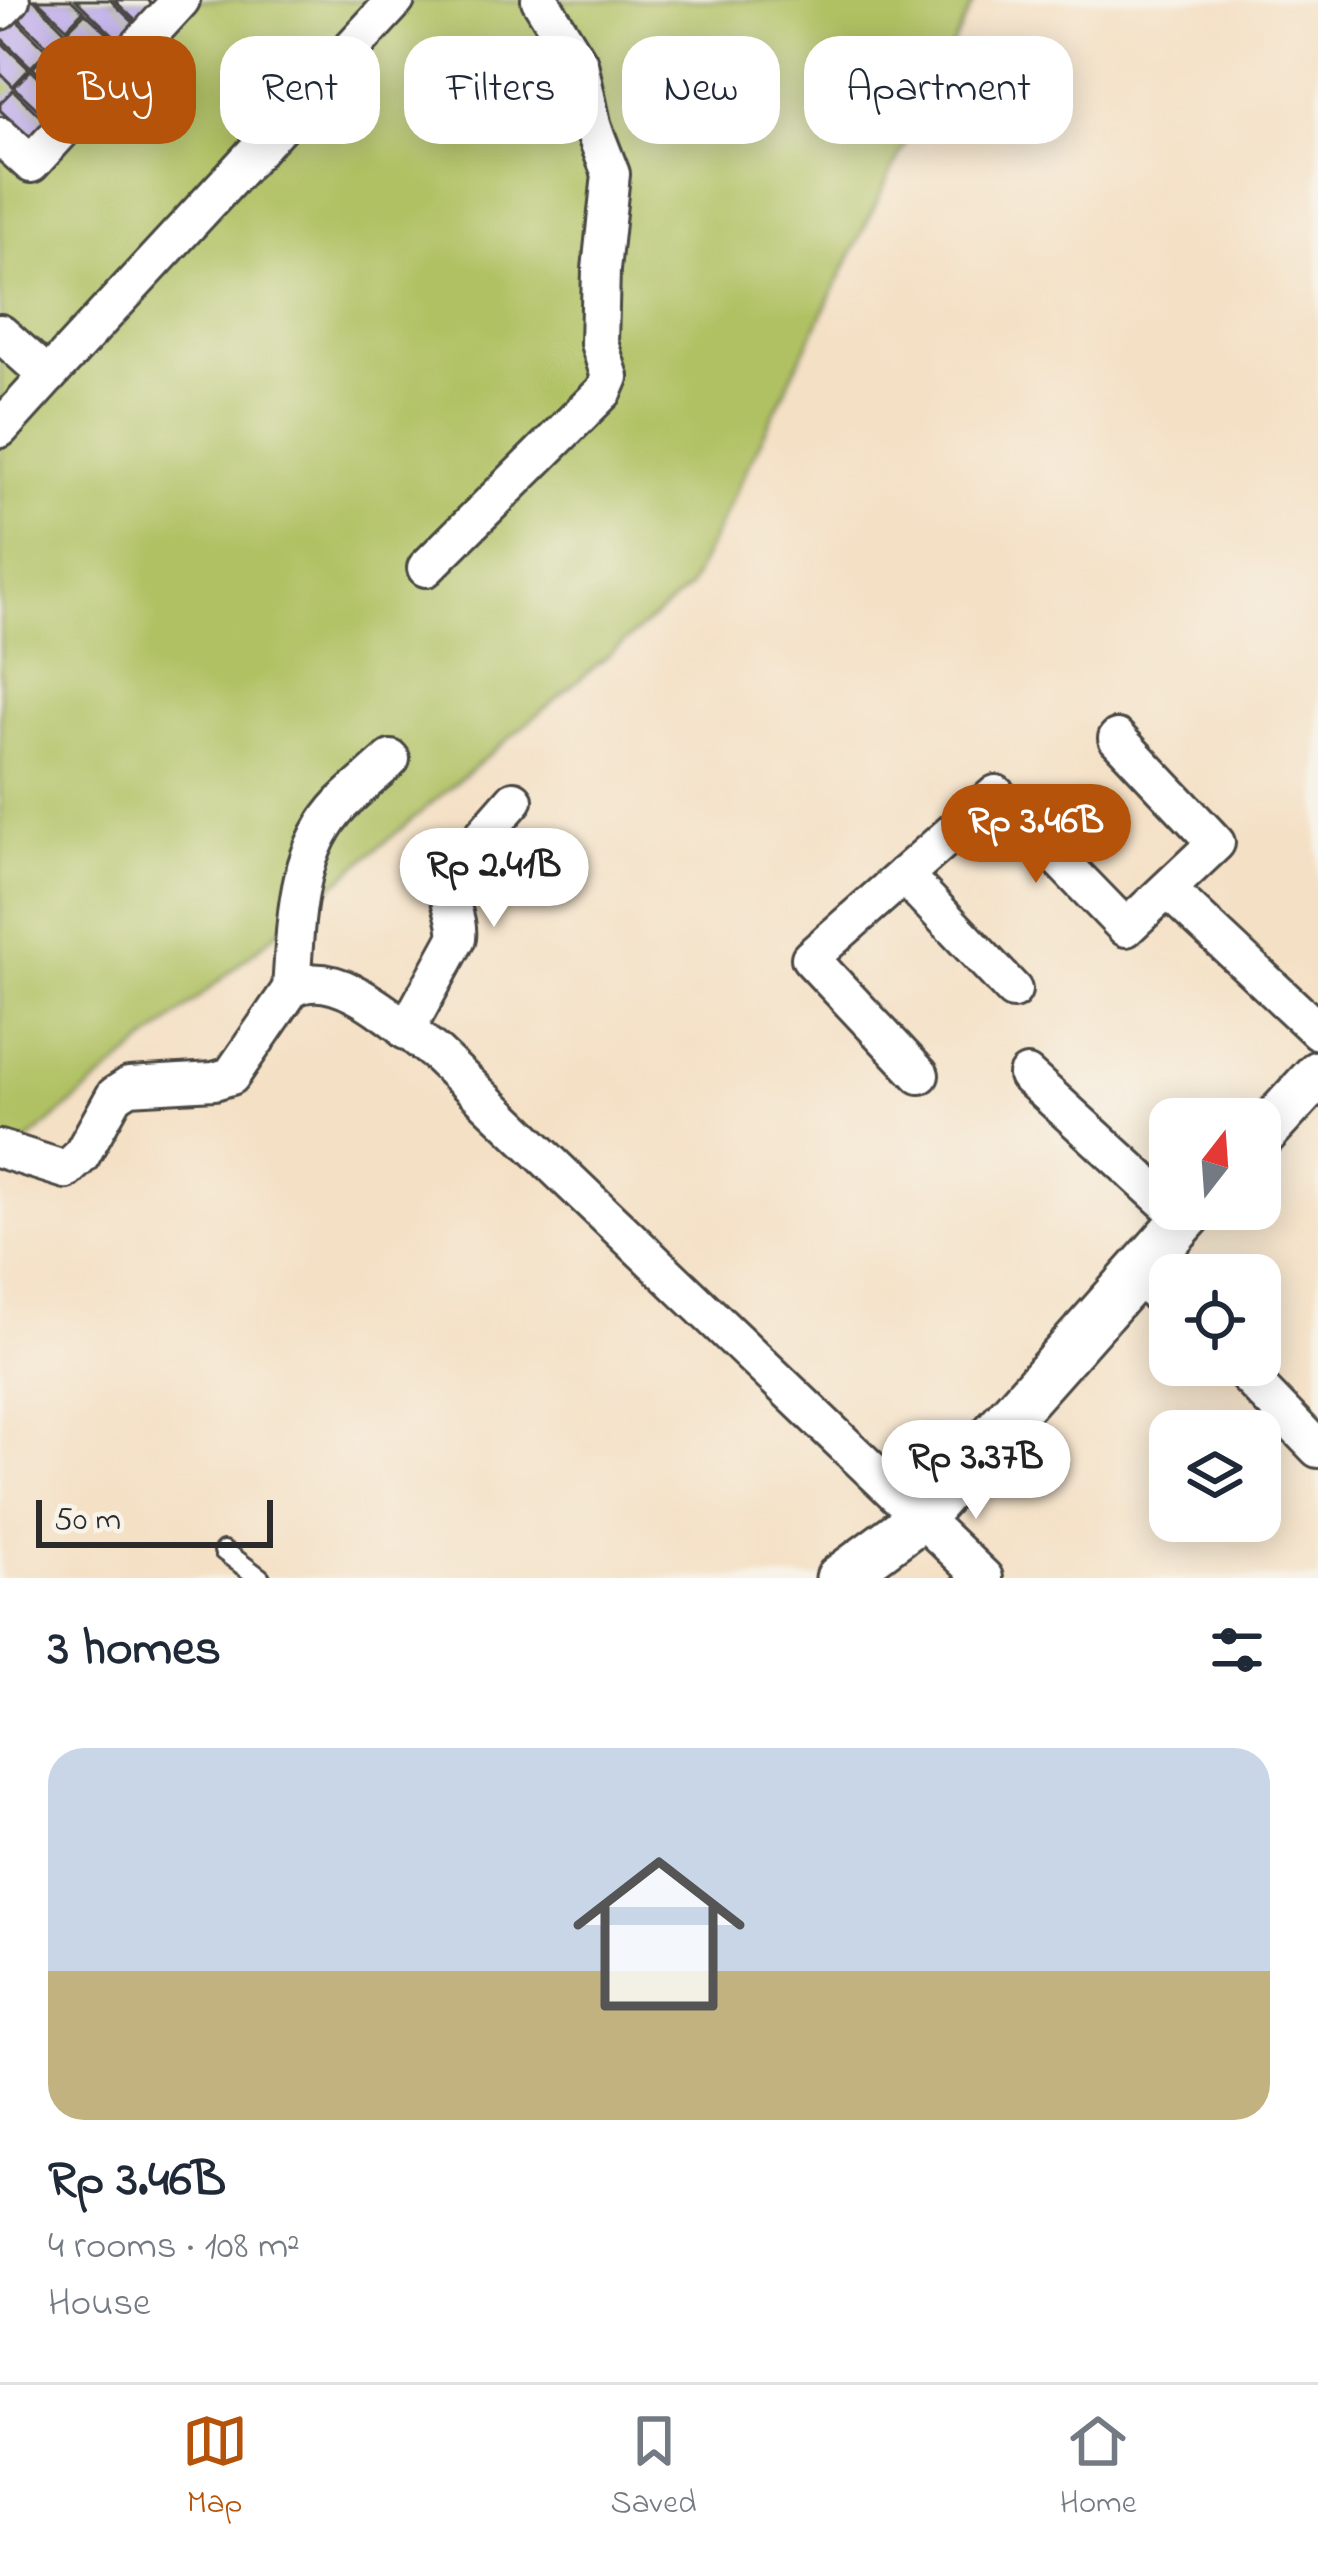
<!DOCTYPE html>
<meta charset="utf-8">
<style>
body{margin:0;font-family:"Indie Flower",sans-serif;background:#f6f6f7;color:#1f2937;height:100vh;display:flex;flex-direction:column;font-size:45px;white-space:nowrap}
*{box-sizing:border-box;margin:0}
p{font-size:39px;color:#747a83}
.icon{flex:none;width:66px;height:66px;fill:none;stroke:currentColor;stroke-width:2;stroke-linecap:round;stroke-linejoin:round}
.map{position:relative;height:1578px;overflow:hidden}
.sheet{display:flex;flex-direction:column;background:#fff;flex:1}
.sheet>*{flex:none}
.top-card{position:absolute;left:36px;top:36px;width:1248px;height:108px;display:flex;gap:24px}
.needle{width:78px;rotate:17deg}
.tools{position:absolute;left:1149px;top:1098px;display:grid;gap:24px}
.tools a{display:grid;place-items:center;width:132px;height:132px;border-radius:24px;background:#fff;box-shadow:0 6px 30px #0003;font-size:60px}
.scale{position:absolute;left:36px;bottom:30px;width:237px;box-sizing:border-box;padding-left:12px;border:6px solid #2b2b2b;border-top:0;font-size:33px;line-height:42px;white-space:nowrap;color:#2b2b2b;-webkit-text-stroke:9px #f7f3e8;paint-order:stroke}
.price{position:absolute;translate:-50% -102px;padding:0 27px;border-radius:42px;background:#fff;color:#222;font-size:39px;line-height:78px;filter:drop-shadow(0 3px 6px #0008)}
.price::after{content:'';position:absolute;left:50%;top:72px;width:36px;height:27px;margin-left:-18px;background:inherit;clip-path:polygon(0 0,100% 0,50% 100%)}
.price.active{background:#b45309;color:#fff}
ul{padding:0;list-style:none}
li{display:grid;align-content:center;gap:24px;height:636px;padding:0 48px}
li+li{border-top:3px solid #e0e1e3}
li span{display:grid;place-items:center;height:372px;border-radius:36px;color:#555}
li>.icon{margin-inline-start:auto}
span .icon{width:216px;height:216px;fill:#fffc;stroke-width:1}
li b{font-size:51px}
h2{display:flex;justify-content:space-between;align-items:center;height:144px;padding:0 48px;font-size:51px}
.pill{padding:0 42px;border-radius:36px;background:#fff;box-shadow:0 6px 30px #0003;font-size:42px;line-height:108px}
.pill.active{background:#b45309;color:#fff}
.tabs{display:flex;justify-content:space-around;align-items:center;height:168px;border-top:3px solid #e0e1e3;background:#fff;font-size:33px;color:#747a83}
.tabs a{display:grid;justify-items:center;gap:6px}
.tabs .active{color:#b45309}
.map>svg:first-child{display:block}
</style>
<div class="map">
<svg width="1318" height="1578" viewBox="0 0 1318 1578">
<rect width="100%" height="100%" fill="#f7f3e8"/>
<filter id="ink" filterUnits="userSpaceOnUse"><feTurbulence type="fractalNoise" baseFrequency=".00833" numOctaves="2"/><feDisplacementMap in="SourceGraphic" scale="24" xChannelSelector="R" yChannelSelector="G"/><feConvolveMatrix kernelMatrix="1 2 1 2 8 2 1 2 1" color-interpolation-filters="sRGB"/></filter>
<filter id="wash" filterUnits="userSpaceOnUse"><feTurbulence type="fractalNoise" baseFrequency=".004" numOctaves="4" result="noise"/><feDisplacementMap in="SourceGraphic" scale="48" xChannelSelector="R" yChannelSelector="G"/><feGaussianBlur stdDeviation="2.7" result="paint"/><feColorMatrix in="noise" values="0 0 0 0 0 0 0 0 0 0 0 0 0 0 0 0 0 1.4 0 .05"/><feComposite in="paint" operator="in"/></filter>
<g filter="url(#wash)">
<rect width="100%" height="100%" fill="#f4e0c5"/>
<!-- green -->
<path fill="#b0c164" stroke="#6e7648" stroke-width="3" d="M0 0H975L689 588 0 1164Z"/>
<g id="blocks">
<!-- building -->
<g fill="#bdaaec">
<path d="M29 0H34L65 31 49 47 14 14Z"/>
<path d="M37 0H71L83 11 67 28Z"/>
<path d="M76 0H110L137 26 121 43Z"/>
<path d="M114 0H148L155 7 139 24Z"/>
<path d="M85 13 120 45 103 62 68 30Z"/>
<path d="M13 17 47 50 31 67 0 37V30Z"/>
<path d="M67 32 102 65 85 82 51 49Z"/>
<path d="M0 41 29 69 13 86 0 73Z"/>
<path d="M49 51 83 84 67 101 33 68Z"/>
<path d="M31 70 65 103 49 120 14 87Z"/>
<path d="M13 90 47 123 31 139 0 110V103Z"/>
</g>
</g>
</g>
<g filter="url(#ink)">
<use href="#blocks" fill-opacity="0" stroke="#494642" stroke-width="3"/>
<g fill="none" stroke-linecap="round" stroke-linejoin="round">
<!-- service casing -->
<g stroke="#494642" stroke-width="24">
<path id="service" d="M224 1551 260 1578"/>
</g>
<!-- minor casing -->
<g stroke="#494642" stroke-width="42">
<g id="minor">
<path d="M0 11 11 0"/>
<path d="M0 136 31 164 181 0"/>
<path d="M0 333 48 376 396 0"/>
<path d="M0 429 48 376"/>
<path d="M426 568 604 391 610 377 599 343 601 270 611 174 593 128 579 63 540 0"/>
<path d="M904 875 1013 990"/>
<path d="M1169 891 1318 1031"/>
<path d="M291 989C296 926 294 852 342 803 357 788 375 774 391 759"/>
<path d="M406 1031 457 938C460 914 441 896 451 872L514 800"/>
<path d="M920 1075 810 958 996 794 1126 928 1216 843 1117 738"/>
<path d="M1027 1075 1170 1206"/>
<path d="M0 1149 66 1170 81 1156 115 1095 129 1086 214 1081 231 1076 291 989C337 962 401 1027 437 1054L984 1578"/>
<path d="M1135 1276 1170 1303"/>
<path d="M1237 1365 1318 1449"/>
</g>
</g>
<!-- tertiary casing -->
<g stroke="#494642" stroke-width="51">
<g id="tertiary">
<path d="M1260 1137 1318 1074"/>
<path d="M839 1578 919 1519 1194 1209"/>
</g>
</g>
<!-- service -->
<use href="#service" stroke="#fff" stroke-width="18"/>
<!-- minor -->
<use href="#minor" stroke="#fff" stroke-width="36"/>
<!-- tertiary -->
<use href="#tertiary" stroke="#fff" stroke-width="45"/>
</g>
</g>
</svg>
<div class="tools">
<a><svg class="needle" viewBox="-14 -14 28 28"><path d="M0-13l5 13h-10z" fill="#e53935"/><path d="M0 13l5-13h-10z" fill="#747a83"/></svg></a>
<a><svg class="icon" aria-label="locate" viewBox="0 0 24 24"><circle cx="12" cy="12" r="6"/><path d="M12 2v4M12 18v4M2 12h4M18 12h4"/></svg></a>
<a><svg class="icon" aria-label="layers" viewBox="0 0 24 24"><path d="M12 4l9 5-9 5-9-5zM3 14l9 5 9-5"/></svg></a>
</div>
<div class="scale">50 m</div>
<b class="price active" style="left:1036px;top:886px">Rp 3.46B</b>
<b class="price" style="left:494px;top:930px">Rp 2.41B</b>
<b class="price" style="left:976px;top:1522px">Rp 3.37B</b>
<div class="top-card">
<a class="pill active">Buy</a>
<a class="pill">Rent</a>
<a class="pill">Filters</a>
<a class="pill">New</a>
<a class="pill">Apartment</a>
</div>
</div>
<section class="sheet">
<h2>3 homes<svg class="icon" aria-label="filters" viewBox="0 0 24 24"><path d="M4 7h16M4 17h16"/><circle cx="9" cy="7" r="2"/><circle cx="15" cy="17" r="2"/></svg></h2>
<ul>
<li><span style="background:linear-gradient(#c9d6e8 60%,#c2b280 0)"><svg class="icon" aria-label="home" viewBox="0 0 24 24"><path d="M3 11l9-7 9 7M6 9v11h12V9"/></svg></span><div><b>Rp 3.46B</b><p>4 rooms · 108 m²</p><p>House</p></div></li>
</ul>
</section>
<nav class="tabs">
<a class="active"><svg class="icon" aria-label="map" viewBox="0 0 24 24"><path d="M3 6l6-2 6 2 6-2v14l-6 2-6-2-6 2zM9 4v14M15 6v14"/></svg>Map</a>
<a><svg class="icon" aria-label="saved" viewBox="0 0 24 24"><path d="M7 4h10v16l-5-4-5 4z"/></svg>Saved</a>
<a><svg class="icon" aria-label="home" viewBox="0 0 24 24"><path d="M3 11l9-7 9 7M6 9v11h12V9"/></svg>Home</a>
</nav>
